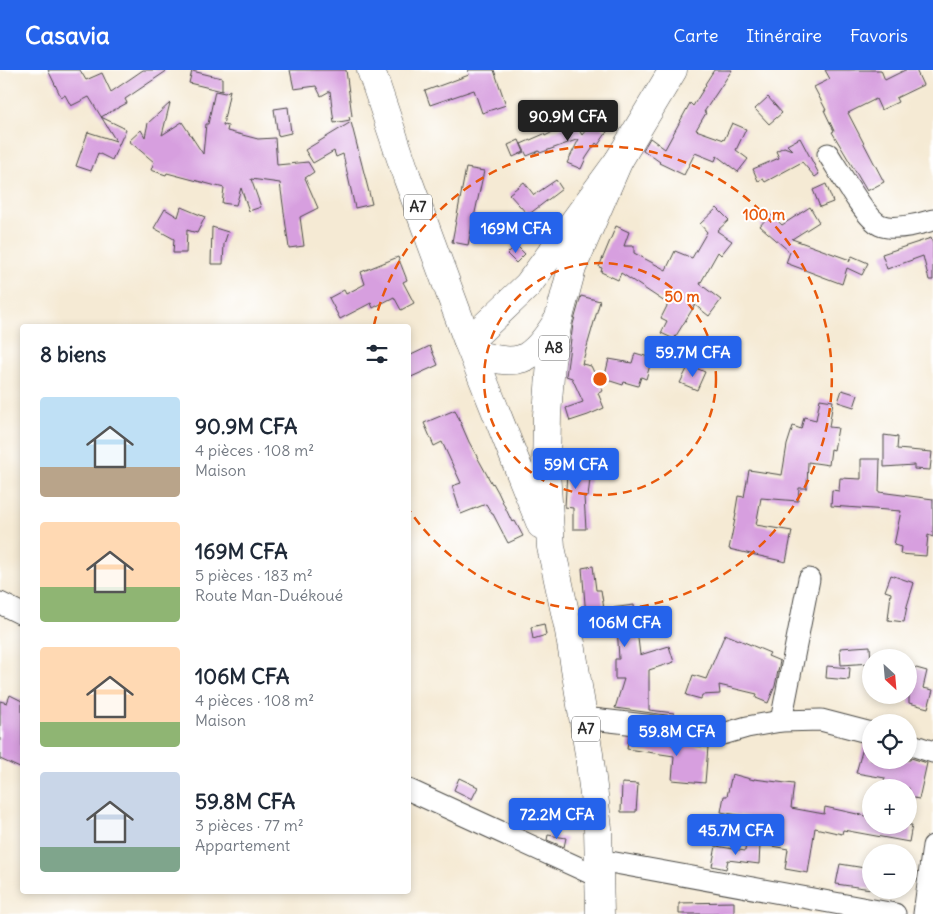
<!DOCTYPE html>
<html lang="fr">
<meta charset="utf-8">
<style>
body{margin:0;font-family:Delius,sans-serif;background:#f6f6f7;color:#1f2937;height:100vh;display:flex;flex-direction:column;font-size:19px;white-space:nowrap}
*{box-sizing:border-box;margin:0}
p{font-size:16px;color:#747a83}
.icon{flex:none;width:28px;height:28px;fill:none;stroke:currentColor;stroke-width:2;stroke-linecap:round;stroke-linejoin:round}
.map{position:relative;flex:1;overflow:hidden}
.side{position:absolute;left:20px;top:254px;width:391px;height:570px;display:flex;flex-direction:column;background:#fff;border-radius:5px;box-shadow:0 2px 8px #0003}
.side>*{flex:none}
.needle{width:32px;rotate:154deg}
.controls{position:absolute;left:862px;top:579px;display:grid;gap:10px}
.controls a{display:grid;place-items:center;width:55px;height:55px;border-radius:50%;background:#fff;box-shadow:0 2px 8px #0003;font-size:25px}
.price{position:absolute;translate:-50% -42px;padding:0 11px;border-radius:5px;background:#2563eb;color:#fff;font-size:16px;line-height:32px;filter:drop-shadow(0 1px 2px #0008)}
.price::after{content:'';position:absolute;left:50%;top:30px;width:15px;height:11px;margin-left:-8px;background:inherit;clip-path:polygon(0 0,100% 0,50% 100%)}
.price.current{background:#222;color:#fff}
ul{padding:0;list-style:none}
li{display:flex;align-items:center;gap:15px;height:125px;padding:0 20px}
li span{display:grid;place-items:center;flex:none;width:140px;height:100px;border-radius:5px;color:#555}
li>.icon{margin-inline-start:auto}
span .icon{width:60px;height:60px;fill:#fffc;stroke-width:1}
li b{font-size:21px}
h2{display:flex;justify-content:space-between;align-items:center;height:60px;padding:0 20px;font-size:21px}
header{display:flex;align-items:center;gap:30px;box-sizing:border-box;height:70px;padding:0 25px;background:#2563eb;color:#fff}
header strong{font-size:24px}
nav{display:flex;gap:28px;margin-inline-start:auto;font-size:18px}
.map>svg:first-child{display:block}
</style>
<header>
<strong>Casavia</strong>
<nav><a>Carte</a><a>Itinéraire</a><a>Favoris</a></nav>
</header>
<div class="map">
<svg width="933" height="844" viewBox="0 0 933 844">
<rect width="100%" height="100%" fill="#fff"/>
<filter id="ink" filterUnits="userSpaceOnUse"><feTurbulence type="fractalNoise" baseFrequency=".02" numOctaves="2"/><feDisplacementMap in="SourceGraphic" scale="10" xChannelSelector="R" yChannelSelector="G"/><feConvolveMatrix kernelMatrix="1 2 1 2 8 2 1 2 1" color-interpolation-filters="sRGB"/></filter>
<filter id="wash" filterUnits="userSpaceOnUse"><feTurbulence type="fractalNoise" baseFrequency=".0096" numOctaves="4" result="noise"/><feDisplacementMap in="SourceGraphic" scale="20" xChannelSelector="R" yChannelSelector="G"/><feGaussianBlur stdDeviation="1.12" result="paint"/><feColorMatrix in="noise" values="0 0 0 0 0 0 0 0 0 0 0 0 0 0 0 0 0 1.4 0 .05"/><feComposite in="paint" operator="in"/></filter>
<g filter="url(#wash)">
<rect width="100%" height="100%" fill="#f5ead4"/>
<g id="blocks">
<!-- building -->
<g fill="#d79fdf">
<path d="M48 0H80L86 10 102 3 111 22 143 0H168L125 29 127 33 101 47 126 59 112 90 98 83 91 101 76 96 88 62 116 71 89 27 71 36 65 25 61 27Z"/>
<path d="M290 0H346L352 46 349 47 350 50 334 53 330 21 321 26 316 16 294 19Z"/>
<path d="M468 0H494L506 35 482 43 474 20 430 35 425 21 469 5Z"/>
<path d="M714 0H732L704 42 706 43 696 60 724 70 732 53 746 59 736 80 748 89 738 102 717 86 715 91 695 83 684 105 659 93 660 92 643 80 650 68 665 79 690 33 693 36 706 15 705 14Z"/>
<path d="M825 0H881L885 10 905 0H916L923 15 896 28 898 32 881 40 876 29 848 43 884 112 867 121 832 62 834 61 824 40H826L814 17 830 9Z"/>
<path d="M192 1 222 8V21L189 13Z"/>
<path d="M230 20 223 55 228 56 227 61 258 69 275 68 277 95 308 92 314 102 305 108 318 138 300 147 304 176 289 178 280 113 251 109 261 137 249 141 241 118 236 135 222 133 224 118 167 103 166 105 151 100 154 92 129 71 141 60 145 67 148 53 170 33 162 65 182 52 203 84 206 54H208L215 21 225 23Z"/>
<path d="M768 27 782 43 769 54 755 39Z"/>
<path d="M288 37 291 63 278 66 274 39Z"/>
<path d="M574 51 582 65 593 51 607 62 598 75 596 73 586 88 581 99 567 93 579 69 540 83 539 81 527 86 521 74 544 64 545 66Z"/>
<path d="M351 52 372 134 355 138 343 84 336 87 334 81 313 93 305 80Z"/>
<path d="M800 68 819 104 815 107 802 92 765 112 763 109 758 111 753 99 779 88 776 81 784 77 792 80 787 75Z"/>
<path d="M519 70 524 82 513 87 508 75Z"/>
<path d="M466 98 484 101 468 175 452 172Z"/>
<path d="M556 110 562 119 528 145 509 124 524 112 534 125Z"/>
<path d="M826 114 833 132 820 137 813 120Z"/>
<path d="M181 137 205 147 197 163 187 160 186 183H173L174 169 154 158 165 139 178 147Z"/>
<path d="M810 137 819 152 792 169 850 190 849 192 852 186 868 193 862 205 847 198 842 214 786 193 790 182 760 156 770 144 782 155Z"/>
<path d="M717 138 729 150 717 161 732 171 721 185 718 182 700 214 721 230 709 246 695 235 674 269 661 263 667 251 661 248 668 234 621 203 618 210 601 202 602 198 599 197 616 156 629 162 624 176H634V183L666 200 675 181 692 188 707 162 700 154Z"/>
<path d="M212 157 228 162 224 174 223 194H211Z"/>
<path d="M931 168 933 174V210H929L923 186 887 199 882 184Z"/>
<path d="M516 175 525 184 516 193 507 184Z"/>
<path d="M398 187 407 210 403 212 414 233 401 240 394 227 373 238 371 233 340 249 329 228 344 220 346 224 365 214 361 202Z"/>
<path d="M581 226 600 231 582 294 591 296 603 321 598 323 604 338 588 345 570 351 566 338 583 332 572 308 566 306 573 254Z"/>
<path d="M430 276 438 295 409 308V286Z"/>
<path d="M635 283 652 288 646 309 641 307 638 316 624 312 623 315 604 309 609 289 632 293Z"/>
<path d="M689 295 705 302 697 320 680 313Z"/>
<path d="M842 320 858 325 854 337 838 332Z"/>
<path d="M820 329 833 331 829 357 838 358 834 380 831 379 829 395 808 392 807 418H799L798 431 761 428 756 455 792 461 786 492 729 479 736 444H735L738 426 744 427 749 400 782 405 787 375 793 356 801 359 804 347 816 350Z"/>
<path d="M455 340 469 372 492 414 493 413 498 422 512 452 515 451 523 466 508 473 493 444H492L486 434 461 444 452 416 461 413 442 372 434 376 424 353Z"/>
<path d="M884 365 898 367 897 379 932 382 930 400 914 399V395L884 397Z"/>
<path d="M563 385H580L581 409H590L588 427 584 426 586 459H573V438L565 437 567 402H563Z"/>
<path d="M861 389H880L879 422 933 429V467L928 465 926 486 900 484 901 477 894 475 901 441 831 436 832 420 839 421 840 408 861 409Z"/>
<path d="M593 496 596 520H601L604 539 634 535 640 585 669 576 674 592 649 600V640L674 643V646L615 638 624 609H615V589H619L617 555 587 558 582 498Z"/>
<path d="M891 505 914 513 907 536 904 552 888 550 891 523 885 521Z"/>
<path d="M544 554 546 565 533 569 531 557Z"/>
<path d="M725 564 770 583 768 586 780 591 775 616 768 633 756 628 757 624 719 615 720 624 702 625 701 629 686 625 693 605 706 609Z"/>
<path d="M870 576 871 593 841 595 840 578Z"/>
<path d="M827 596 850 598 849 610 826 608Z"/>
<path d="M909 596 927 601 923 618 933 620 928 638 909 633Z"/>
<path d="M10 625 22 631V699L0 689V631L7 633Z"/>
<path d="M629 666 671 671V674L708 677 705 713 672 710 674 686 627 679Z"/>
<path d="M864 674 871 675V690H910L911 688 927 693 919 729 909 727V718H883L885 708 856 703Z"/>
<path d="M732 704 754 710V709L794 714 791 738 824 744 825 737 871 747V755H912L909 772 843 760 842 764 815 758 808 803 785 799 788 779 750 772 755 748 721 742 724 726H727Z"/>
<path d="M459 708 478 717 472 729 454 720Z"/>
<path d="M622 713 638 714 636 742H621Z"/>
<path d="M548 765 566 768 564 777 547 770Z"/>
<path d="M746 773 760 775 759 794 728 790 726 799 712 796 716 776 745 781Z"/>
<path d="M840 794 871 799V819L836 814Z"/>
<path d="M734 832V844H679V833Z"/>
</g>
</g>
</g>
<g filter="url(#ink)">
<use href="#blocks" fill-opacity="0" stroke="#494844" stroke-width="1"/>
<g fill="none" stroke-linecap="round" stroke-linejoin="round">
<!-- minor casing -->
<g stroke="#494844" stroke-width="23">
<g id="minor">
<path d="M828 84C838 99 865 148 880 155 893 161 920 154 933 150"/>
<path d="M0 533 22 544"/>
<path d="M584 648 723 664 747 657 781 651 821 650 871 663"/>
<path d="M781 651 809 509"/>
<path d="M909 674 933 682"/>
<path d="M409 720 599 807"/>
<path d="M599 790 895 844"/>
<path d="M924 844 933 776"/>
</g>
</g>
<!-- major casing -->
<g stroke="#494844" stroke-width="29">
<g id="major">
<path d="M371 0 407 107 468 272 541 455"/>
<path d="M468 272 528 215 619 90 673 0"/>
<path d="M473 283C518 297 530 294 556 253"/>
<path d="M600 844 598 758 589 684 569 561 551 477 546 402 547 345 551 292 558 251 572 198 619 90"/>
</g>
</g>
<!-- minor -->
<use href="#minor" stroke="#fff" stroke-width="21"/>
<!-- major -->
<use href="#major" stroke="#fff" stroke-width="28"/>
</g>
</g>
<!-- distance rings -->
<g fill="none" stroke="#e8590c" stroke-width="2.5" stroke-dasharray="9 6">
<circle cx="600" cy="309" r="116"/>
<path d="M374 255A232 232 0 1 1 409 440"/>
</g>
<g text-anchor="middle" stroke-width="4" stroke-linejoin="round" paint-order="stroke">
<!-- shield labels -->
<g fill="#fff" stroke="#6b6b6b" stroke-width="1">
<rect x="404" y="124.5" width="28" height="25" rx="4"/>
<rect x="539" y="265.5" width="30" height="25" rx="4"/>
<rect x="572" y="646.5" width="28" height="25" rx="4"/>
</g>
<g font-size="15" font-weight="bold" fill="#2b2b2b">
<text x="418" y="142">A7</text>
<text x="554" y="283">A8</text>
<text x="586" y="664">A7</text>
</g>
</g>
<circle cx="600" cy="309" r="8" fill="#e8590c" stroke="#fff" stroke-width="2.5"/>
<g font-size="15" text-anchor="middle" font-weight="bold" fill="#e8590c" stroke="#fff" stroke-width="4" stroke-linejoin="round" paint-order="stroke">
<text x="764" y="150">100 m</text>
<text x="682" y="232">50 m</text>
</g>
</svg>
<div class="controls">
<a><svg class="needle" viewBox="-14 -14 28 28"><path d="M0-13l5 13h-10z" fill="#e53935"/><path d="M0 13l5-13h-10z" fill="#747a83"/></svg></a>
<a><svg class="icon" aria-label="locate" viewBox="0 0 24 24"><circle cx="12" cy="12" r="6"/><path d="M12 2v4M12 18v4M2 12h4M18 12h4"/></svg></a>
<a>+</a>
<a>−</a>
</div>
<b class="price current" style="left:568px;top:72px">90.9M CFA</b>
<b class="price" style="left:516px;top:184px">169M CFA</b>
<b class="price" style="left:693px;top:308px">59.7M CFA</b>
<b class="price" style="left:576px;top:420px">59M CFA</b>
<b class="price" style="left:625px;top:578px">106M CFA</b>
<b class="price" style="left:677px;top:687px">59.8M CFA</b>
<b class="price" style="left:557px;top:770px">72.2M CFA</b>
<b class="price" style="left:736px;top:786px">45.7M CFA</b>
<section class="side">
<h2>8 biens<svg class="icon" aria-label="filters" viewBox="0 0 24 24"><path d="M4 7h16M4 17h16"/><circle cx="9" cy="7" r="2"/><circle cx="15" cy="17" r="2"/></svg></h2>
<ul>
<li><span style="background:linear-gradient(#bfe0f5 70%,#b9a48a 0)"><svg class="icon" aria-label="home" viewBox="0 0 24 24"><path d="M3 11l9-7 9 7M6 9v11h12V9"/></svg></span><div><b>90.9M CFA</b><p>4 pièces · 108 m²</p><p>Maison</p></div></li>
<li><span style="background:linear-gradient(#ffd9b3 65%,#8fb573 0)"><svg class="icon" aria-label="home" viewBox="0 0 24 24"><path d="M3 11l9-7 9 7M6 9v11h12V9"/></svg></span><div><b>169M CFA</b><p>5 pièces · 183 m²</p><p>Route Man-Duékoué</p></div></li>
<li><span style="background:linear-gradient(#ffd9b3 75%,#8fb573 0)"><svg class="icon" aria-label="home" viewBox="0 0 24 24"><path d="M3 11l9-7 9 7M6 9v11h12V9"/></svg></span><div><b>106M CFA</b><p>4 pièces · 108 m²</p><p>Maison</p></div></li>
<li><span style="background:linear-gradient(#c9d6e8 75%,#7fa58c 0)"><svg class="icon" aria-label="home" viewBox="0 0 24 24"><path d="M3 11l9-7 9 7M6 9v11h12V9"/></svg></span><div><b>59.8M CFA</b><p>3 pièces · 77 m²</p><p>Appartement</p></div></li>
</ul>
</section>
</div>
